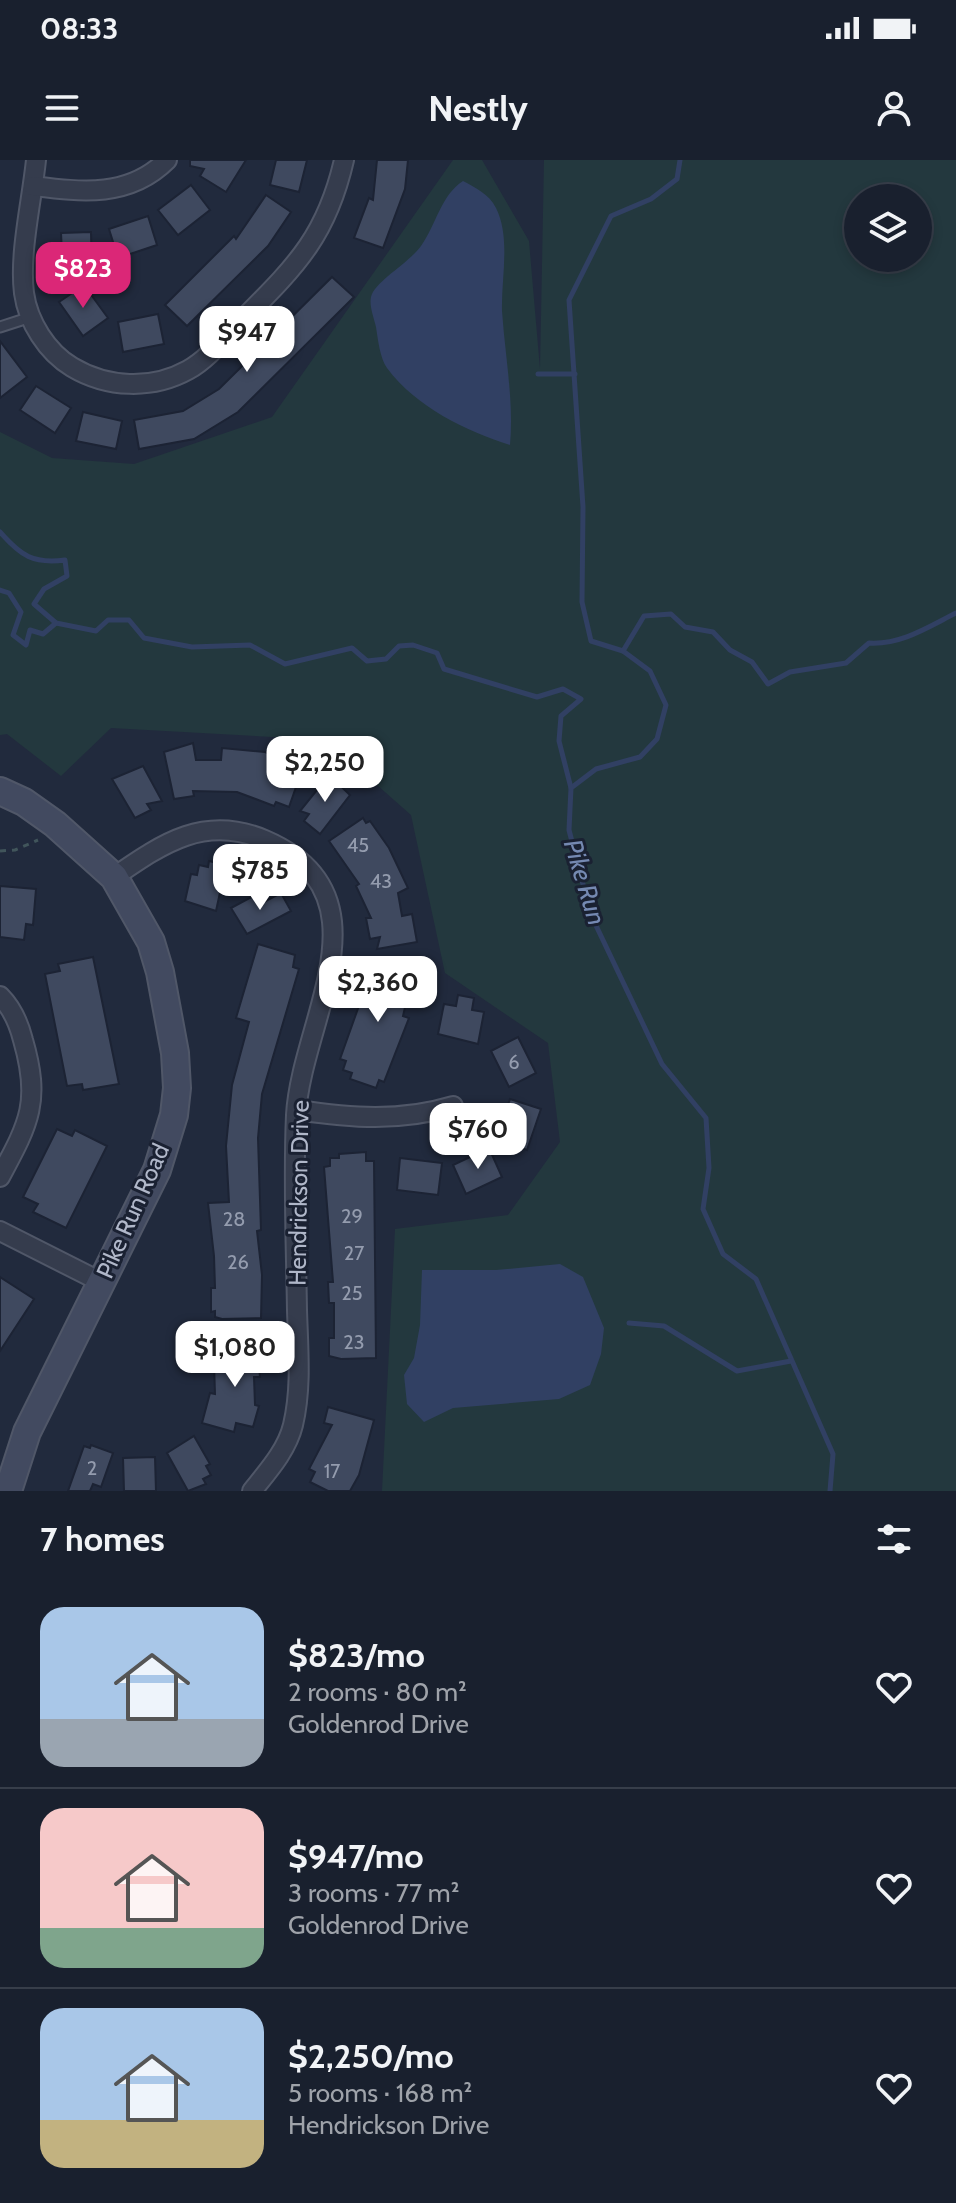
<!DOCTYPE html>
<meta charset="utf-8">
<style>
body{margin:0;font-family:Cabin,sans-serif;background:#262d3a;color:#f1f3f6;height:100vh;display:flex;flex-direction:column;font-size:30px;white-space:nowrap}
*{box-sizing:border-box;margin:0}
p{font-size:26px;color:#9fa3aa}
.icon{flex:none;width:44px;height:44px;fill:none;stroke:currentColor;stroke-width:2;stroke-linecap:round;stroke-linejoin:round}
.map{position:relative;height:1331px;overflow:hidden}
.details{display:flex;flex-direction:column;background:#19202e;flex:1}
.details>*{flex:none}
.controls{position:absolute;left:844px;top:24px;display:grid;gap:16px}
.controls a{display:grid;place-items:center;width:88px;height:88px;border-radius:50%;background:#19202e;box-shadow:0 4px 12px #0003,0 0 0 2px #373e4a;font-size:40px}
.price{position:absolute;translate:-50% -68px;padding:0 18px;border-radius:16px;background:#fff;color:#222;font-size:26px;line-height:52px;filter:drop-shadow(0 2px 4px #0008)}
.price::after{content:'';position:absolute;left:50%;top:48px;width:24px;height:18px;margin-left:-12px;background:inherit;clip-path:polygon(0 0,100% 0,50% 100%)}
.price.selected{background:#db2777;color:#fff}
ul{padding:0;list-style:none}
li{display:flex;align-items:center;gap:24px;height:200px;padding:0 40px}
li+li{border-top:2px solid #373e4a}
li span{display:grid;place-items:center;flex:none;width:224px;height:160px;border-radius:24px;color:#555}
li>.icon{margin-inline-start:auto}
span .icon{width:96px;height:96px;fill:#fffc;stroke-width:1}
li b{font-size:34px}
h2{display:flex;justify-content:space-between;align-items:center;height:96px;padding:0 40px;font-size:34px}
.status{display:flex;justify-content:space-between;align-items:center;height:56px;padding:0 40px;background:#19202e;direction:ltr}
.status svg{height:22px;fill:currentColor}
header{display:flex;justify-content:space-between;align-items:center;height:104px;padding:0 40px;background:#19202e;font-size:36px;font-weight:700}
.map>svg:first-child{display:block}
</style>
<div class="status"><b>08:33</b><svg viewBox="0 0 49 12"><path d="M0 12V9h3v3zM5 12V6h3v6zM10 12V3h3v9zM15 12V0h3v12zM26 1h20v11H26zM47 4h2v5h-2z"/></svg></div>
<header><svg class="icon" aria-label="menu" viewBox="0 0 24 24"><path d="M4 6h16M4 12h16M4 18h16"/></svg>Nestly<svg class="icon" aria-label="person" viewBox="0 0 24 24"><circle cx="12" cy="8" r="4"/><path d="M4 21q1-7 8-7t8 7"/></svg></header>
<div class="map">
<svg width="956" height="1331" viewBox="0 0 956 1331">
<rect width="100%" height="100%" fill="#212a3d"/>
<!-- green -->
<path fill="#23383e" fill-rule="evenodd" d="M453 0H482L529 81 540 209 544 0H956V1331H382L395 1069 508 1055 560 982 548 883 445 813 411 655 326 580 111 568 61 616 7 574 0 575V272L52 298 134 304 272 257ZM858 38H918V98H858Z"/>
<!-- water -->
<g fill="#314063">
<path d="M463 21C476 28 489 34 496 48 511 78 501 118 502 151 505 196 514 240 510 285 466 271 416 247 387 208 380 198 378 180 376 167 374 158 369 146 371 137 375 121 408 104 421 86 436 65 441 35 463 21Z"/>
<path d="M560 1104 583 1117 604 1168 601 1194 590 1225 559 1239 453 1248 424 1262 407 1244 404 1215 414 1198 420 1165 422 1110H496Z"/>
</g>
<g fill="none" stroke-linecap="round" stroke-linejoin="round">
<!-- stream -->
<g stroke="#314063" stroke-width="5">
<path d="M680 0 677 19 651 39 611 56 569 140 583 347 582 442 591 481 623 491 650 511 666 545 657 579 640 597 596 609 571 628 569 670 591 755 662 904 706 958 709 1008 703 1049 723 1094 756 1119 833 1294 830 1331"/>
<path d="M538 214H575"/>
<path d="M0 372C21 396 33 404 65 400L67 416 44 429 34 444 56 463 96 471 108 460H129L144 478 192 487 250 485 285 504 352 488 367 501 386 499 399 486 413 485 437 493 444 509 537 537 563 529 581 539 561 556 559 581 571 628"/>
<path d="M0 430 9 433 21 452 13 475 26 485 30 470 43 474 56 463"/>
<path d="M623 491 644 456 671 454 685 467 713 472 730 490 752 502 768 524 790 512 846 503 869 483C901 485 928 467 956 453"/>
<path d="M629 1163 664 1166 737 1211 791 1201"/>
</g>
</g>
<!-- building -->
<g fill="#3f495f" stroke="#1c2334" stroke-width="2">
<path d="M190 0H246L226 32 200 16 204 9 190 6Z"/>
<path d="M276 0H307L299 32 270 25Z"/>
<path d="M377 0H408L405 29 383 88 354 78 369 38 373 40Z"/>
<path d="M191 25 210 50 178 75 158 50Z"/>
<path d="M266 35 291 52 268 86 187 166 165 145 234 76 236 79Z"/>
<path d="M148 56 157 85 118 98 109 69Z"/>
<path d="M91 72 92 113 63 115 61 73Z"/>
<path d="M332 117 354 137 238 252 194 279 139 289 134 260 183 251 219 229Z"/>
<path d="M84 125 108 158 83 176 59 142Z"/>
<path d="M158 154 164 184 123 192 118 162Z"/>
<path d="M0 181 27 217 0 238Z"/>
<path d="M36 226 71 248 55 273 20 250Z"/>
<path d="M83 252 122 261 116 289 76 281Z"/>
<path d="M193 583 196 600H221L222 588 265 592 303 607 289 647 276 642 274 646 237 632 193 631 194 636 174 639 164 592Z"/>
<path d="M143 606 162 641 147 644 151 650 135 658 112 619Z"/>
<path d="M329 615 350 635 320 674 304 661 309 654 300 651Z"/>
<path d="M363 658 366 663 370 661 389 688 408 728 398 733 402 756 412 754 417 782 377 789 380 777 370 779 366 758H371L356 726 359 724 329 681Z"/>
<path d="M209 701 226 705 216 751 185 741 191 714 197 715 199 705 208 707Z"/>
<path d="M0 726 36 729 33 765 26 764 24 780 0 777Z"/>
<path d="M259 733 264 742 281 733 291 751 247 774 231 748Z"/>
<path d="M258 784 295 795 293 807 299 809 262 934 258 978 261 1070 257 1071 262 1115 261 1158 222 1159 215 1157V1151L211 1152V1128H215L214 1096 208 1043 229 1042 226 986 232 925 249 862 236 858Z"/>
<path d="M93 797 119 924 83 930 82 924 67 926 45 814 60 811 58 804Z"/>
<path d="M375 800 411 808 409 816 412 817 403 856 409 858 384 922 379 920 376 928 350 919 352 913 343 910 346 901 340 899 361 840 366 812 373 813Z"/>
<path d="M458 835 474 838 472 850 484 852 478 884 438 874 444 844 456 846Z"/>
<path d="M518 877 536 913 509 927 491 891Z"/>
<path d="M510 939 541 949 527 990 496 979Z"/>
<path d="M57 969 72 976 75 970 107 986 66 1068 33 1052 38 1044 23 1037Z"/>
<path d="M489 988 502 1017 466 1034 453 1005Z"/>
<path d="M366 992V1001H374L376 1198 341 1199 329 1196V1178H334V1143H329L328 1122H333L324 1007 330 1006V998H339V994Z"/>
<path d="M400 998 442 1003 438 1035 397 1030Z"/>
<path d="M0 1117 34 1139 0 1191Z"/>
<path d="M264 1189 265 1207H259L260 1217H254L255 1245 259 1246 253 1267 236 1263 234 1272 202 1263 210 1233 215 1234 214 1203H220L219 1190Z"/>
<path d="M328 1247 374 1260 359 1315 350 1331H328L310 1322 315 1312 309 1309 332 1265 324 1263Z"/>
<path d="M194 1276 210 1304 206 1306 211 1315 203 1319 206 1324 188 1331 167 1293Z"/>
<path d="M91 1285 113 1293 101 1327 93 1324 90 1331H68L84 1286 90 1288Z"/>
<path d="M155 1297 156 1331H124L123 1298Z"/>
</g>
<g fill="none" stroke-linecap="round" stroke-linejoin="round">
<!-- lane casing -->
<g stroke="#505768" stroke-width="13">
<path id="lane" d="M0 167 31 157"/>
</g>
<!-- street casing -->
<g stroke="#505768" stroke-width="22">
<g id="street">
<path d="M36 0C32 40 19 94 24 133 28 162 47 192 72 207 107 228 152 230 188 210 210 198 228 173 246 156 298 104 327 74 344 0"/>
<path d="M33 26C82 32 129 38 167 0"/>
<path d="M114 717C162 684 204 654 265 680 393 735 301 860 296 955 293 1020 296 1085 297 1150 298 1187 302 1227 293 1265 287 1290 268 1311 252 1331"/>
<path d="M0 836C12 848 19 864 23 880 41 942 29 963 0 1017"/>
<path d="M297 950C351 958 400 962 453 946"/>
<path d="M0 1071 101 1122"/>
</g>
</g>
<!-- secondary casing -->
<g stroke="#505768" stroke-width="30">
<path id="secondary" d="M0 631 24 642 55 664 114 717 151 782 160 812 175 893 177 928 174 955 157 1010 27 1272 8 1331"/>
</g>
<!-- path -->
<path stroke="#41555b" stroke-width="3" stroke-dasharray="6 6" stroke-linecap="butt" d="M0 691 15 690 38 680"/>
<!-- lane -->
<use href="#lane" stroke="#353c4d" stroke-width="9"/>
<!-- street -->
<use href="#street" stroke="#353c4d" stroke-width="18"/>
<!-- secondary -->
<use href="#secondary" stroke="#424a60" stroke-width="26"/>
</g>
<g text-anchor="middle" stroke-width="6" stroke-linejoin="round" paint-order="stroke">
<!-- number labels -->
<g font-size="20" fill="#949cae">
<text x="358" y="692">45</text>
<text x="381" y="728">43</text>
<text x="514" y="909">6</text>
<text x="352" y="1063">29</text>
<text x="234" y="1066">28</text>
<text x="354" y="1100">27</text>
<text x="238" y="1109">26</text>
<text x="352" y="1140">25</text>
<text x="354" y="1189">23</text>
<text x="92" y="1315">2</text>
<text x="332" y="1318">17</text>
</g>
<!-- street labels -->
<g font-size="24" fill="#b0b7c9" stroke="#1a2132">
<text transform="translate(299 1033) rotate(-89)" y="8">Hendrickson Drive</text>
<text transform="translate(133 1051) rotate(-66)" y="8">Pike Run Road</text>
</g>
<!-- water labels -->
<g font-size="26" font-style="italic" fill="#7589b2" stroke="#1a2132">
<text transform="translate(585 722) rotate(73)" y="9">Pike Run</text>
</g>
</g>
</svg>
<div class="controls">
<a><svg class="icon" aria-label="layers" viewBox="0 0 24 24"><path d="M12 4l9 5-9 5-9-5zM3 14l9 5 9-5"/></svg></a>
</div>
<b class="price selected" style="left:83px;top:150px">$823</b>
<b class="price" style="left:247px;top:214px">$947</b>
<b class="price" style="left:325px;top:644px">$2,250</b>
<b class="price" style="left:260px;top:752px">$785</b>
<b class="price" style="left:378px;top:864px">$2,360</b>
<b class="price" style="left:478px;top:1011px">$760</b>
<b class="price" style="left:235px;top:1229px">$1,080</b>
</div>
<section class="details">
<h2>7 homes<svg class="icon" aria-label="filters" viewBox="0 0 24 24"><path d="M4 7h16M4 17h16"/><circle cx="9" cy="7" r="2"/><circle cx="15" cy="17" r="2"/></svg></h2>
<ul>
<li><span style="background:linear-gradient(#a9c7e8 70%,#9aa5b1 0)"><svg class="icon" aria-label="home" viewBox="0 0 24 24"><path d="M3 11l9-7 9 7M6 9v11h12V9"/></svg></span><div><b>$823/mo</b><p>2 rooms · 80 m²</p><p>Goldenrod Drive</p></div><svg class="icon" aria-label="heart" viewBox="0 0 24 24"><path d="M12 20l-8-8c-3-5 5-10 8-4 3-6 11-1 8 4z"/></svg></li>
<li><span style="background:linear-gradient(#f6c9c9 75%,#7fa58c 0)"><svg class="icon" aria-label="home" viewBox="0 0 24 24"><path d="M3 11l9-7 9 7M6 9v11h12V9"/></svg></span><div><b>$947/mo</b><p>3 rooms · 77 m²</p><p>Goldenrod Drive</p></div><svg class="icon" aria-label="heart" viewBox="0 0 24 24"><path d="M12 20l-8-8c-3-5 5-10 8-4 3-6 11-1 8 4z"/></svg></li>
<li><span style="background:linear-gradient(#a9c7e8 70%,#c2b280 0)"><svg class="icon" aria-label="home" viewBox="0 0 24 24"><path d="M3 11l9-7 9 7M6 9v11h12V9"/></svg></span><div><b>$2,250/mo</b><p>5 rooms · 168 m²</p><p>Hendrickson Drive</p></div><svg class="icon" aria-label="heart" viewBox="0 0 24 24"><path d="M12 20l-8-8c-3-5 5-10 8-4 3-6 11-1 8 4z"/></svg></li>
</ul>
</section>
